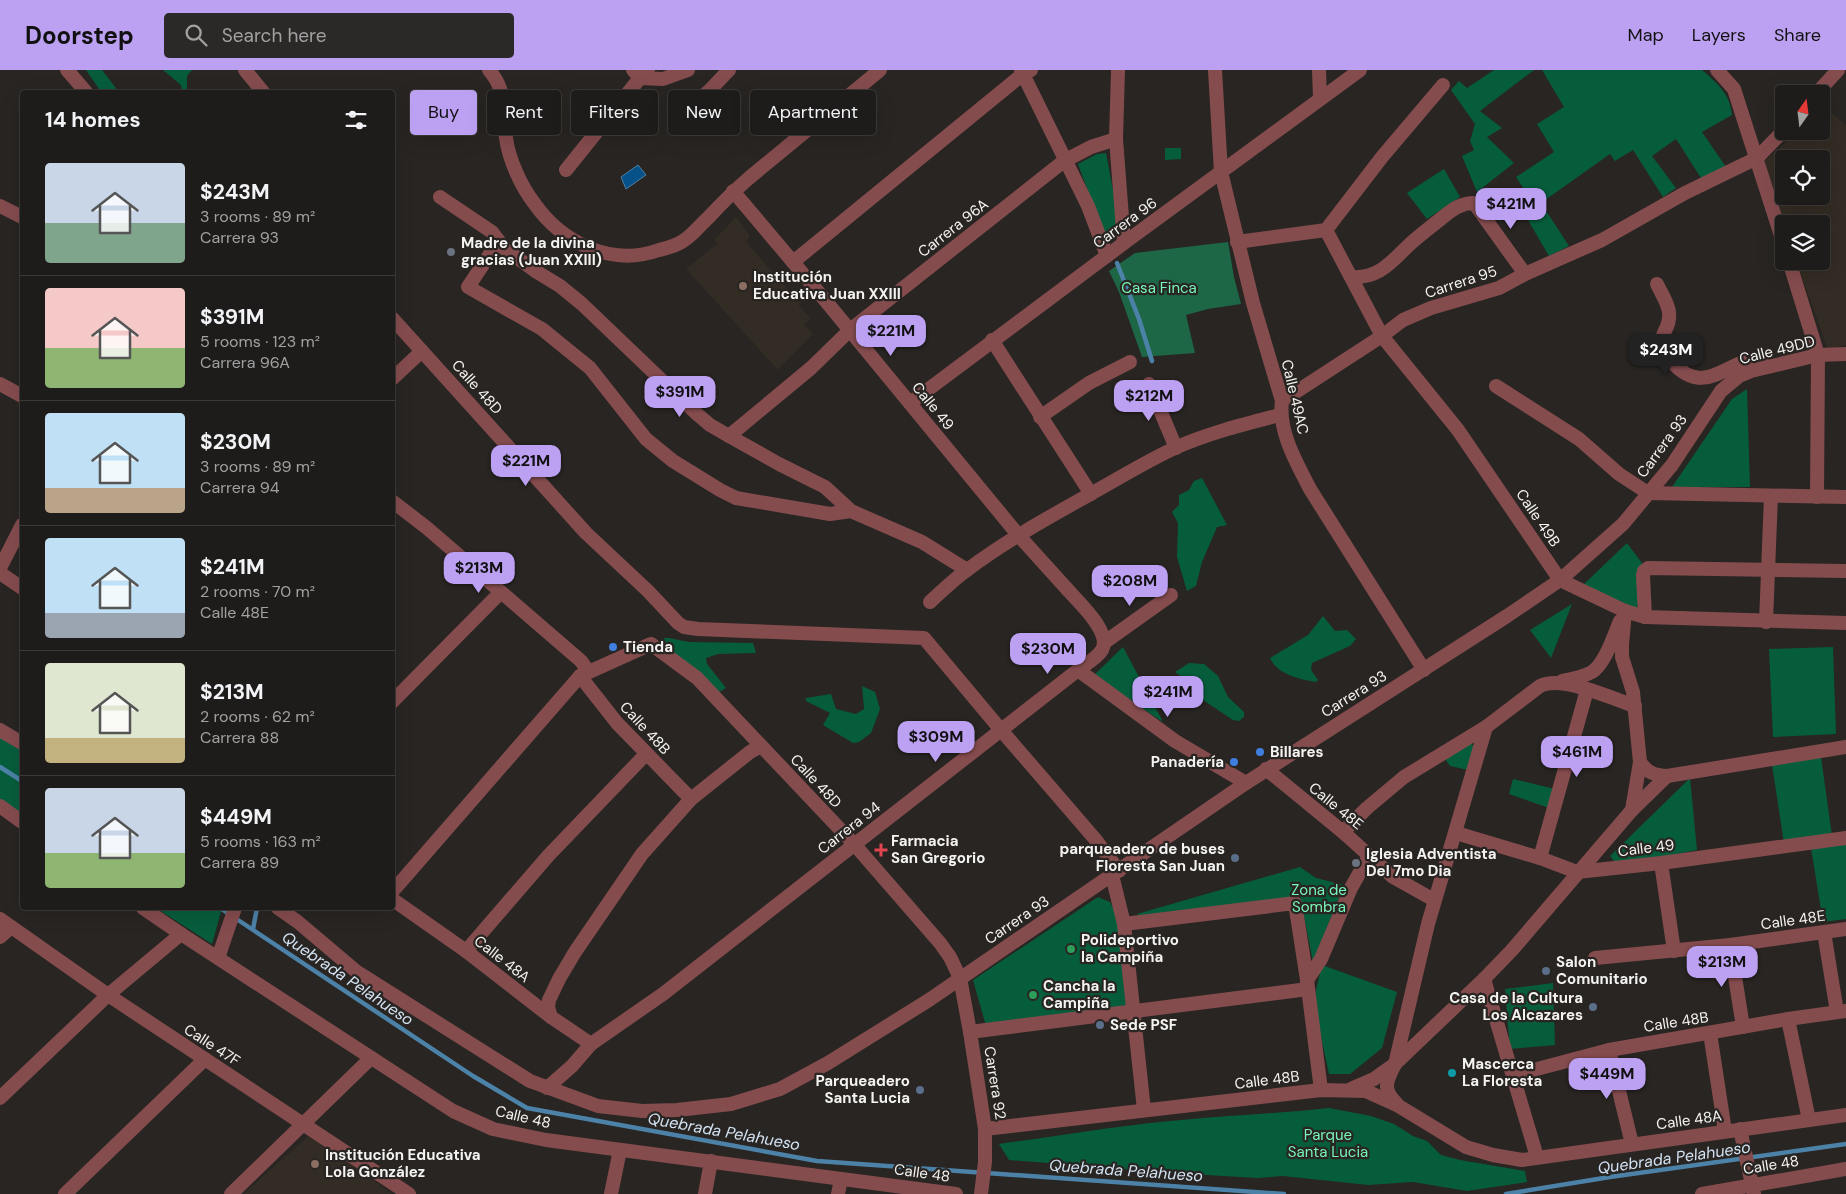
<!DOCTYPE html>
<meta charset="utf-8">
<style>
body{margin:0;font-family:"DM Sans",sans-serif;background:#2b2927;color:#f1f3f6;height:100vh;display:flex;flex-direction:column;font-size:19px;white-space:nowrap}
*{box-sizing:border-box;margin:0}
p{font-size:16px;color:#a1a1a2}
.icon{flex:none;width:28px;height:28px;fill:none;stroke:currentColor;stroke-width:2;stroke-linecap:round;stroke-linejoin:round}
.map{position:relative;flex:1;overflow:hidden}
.details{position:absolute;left:20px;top:20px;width:375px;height:820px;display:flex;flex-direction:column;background:#1e1c1a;border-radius:5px;box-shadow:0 5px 20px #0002,0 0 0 1px #3c3a39}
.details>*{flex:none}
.banner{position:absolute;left:410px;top:20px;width:475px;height:45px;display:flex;gap:10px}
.needle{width:32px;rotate:14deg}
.controls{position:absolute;left:1775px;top:15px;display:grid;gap:10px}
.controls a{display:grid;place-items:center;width:55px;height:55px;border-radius:5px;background:#1e1c1a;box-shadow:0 5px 20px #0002,0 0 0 1px #3c3a39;font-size:25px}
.price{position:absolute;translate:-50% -42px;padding:0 11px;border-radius:10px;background:#bca0f2;color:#111;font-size:16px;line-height:32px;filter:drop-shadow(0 1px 2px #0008)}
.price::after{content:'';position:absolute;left:50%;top:30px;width:15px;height:11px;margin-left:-8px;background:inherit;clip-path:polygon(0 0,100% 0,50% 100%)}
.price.current{background:#222;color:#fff}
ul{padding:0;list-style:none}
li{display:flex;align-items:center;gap:15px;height:125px;padding:0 25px}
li+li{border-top:1px solid #3c3a39}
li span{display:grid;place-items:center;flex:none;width:140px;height:100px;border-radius:5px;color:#555}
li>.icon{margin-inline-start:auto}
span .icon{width:60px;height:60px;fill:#fffc;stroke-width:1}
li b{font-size:21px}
h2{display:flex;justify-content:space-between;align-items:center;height:60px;padding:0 25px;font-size:21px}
.chip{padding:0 18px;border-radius:5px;background:#1e1c1a;box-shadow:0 5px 20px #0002,0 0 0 1px #3c3a39;font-size:18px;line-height:45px}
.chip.current{background:#bca0f2;color:#111}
header{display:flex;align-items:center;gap:30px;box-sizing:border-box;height:70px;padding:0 25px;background:#bca0f2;color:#111}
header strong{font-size:24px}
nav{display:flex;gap:28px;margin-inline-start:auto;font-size:18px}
.search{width:350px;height:45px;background:#2b2927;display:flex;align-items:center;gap:12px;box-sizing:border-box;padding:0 18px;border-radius:5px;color:#a1a1a2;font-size:19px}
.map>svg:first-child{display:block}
</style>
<header>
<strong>Doorstep</strong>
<div class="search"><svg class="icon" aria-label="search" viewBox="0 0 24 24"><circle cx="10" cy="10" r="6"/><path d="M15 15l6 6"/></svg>Search here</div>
<nav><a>Map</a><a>Layers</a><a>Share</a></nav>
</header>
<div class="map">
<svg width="1846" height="1124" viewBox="0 0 1846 1124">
<rect width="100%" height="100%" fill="#282522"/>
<!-- built -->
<g fill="#332c24" fill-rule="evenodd">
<path d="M1825 38 1846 55V275L1828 279 1796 191H1821V154H1784L1762 93 1799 61H1821V41ZM1784 89H1821V126H1784Z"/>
<path d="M736 147 750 166 746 172 800 233 799 236 811 249 804 255 813 264 778 300 686 199 718 173 714 170Z"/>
<path d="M312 1063 392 1124H243Z"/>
</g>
<!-- green -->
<g fill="#065d3c">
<path d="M86 0H102L119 22H101Z"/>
<path d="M163 0H192L187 6V22H182L181 15Z"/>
<path d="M1494 0H1534L1480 41 1502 58 1487 67 1514 93 1477 122 1462 86 1474 80 1470 71 1475 54 1451 20 1459 11 1467 18Z"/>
<path d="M1542 0H1702C1718 14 1730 24 1732 45L1702 62 1726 97 1701 108 1676 69 1652 86 1676 118 1663 127 1633 80 1615 91 1610 84 1541 133 1569 176 1549 186 1521 138 1531 130 1516 107 1554 82 1537 54 1564 37Z"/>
<path d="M1165 78H1181V89L1165 90Z"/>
<path d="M1106 83 1121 162 1106 170 1078 94 1097 84Z"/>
<path d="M1444 99 1460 127 1427 149 1407 123Z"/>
<path d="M1747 319 1750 417H1672L1732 329Z"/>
<path d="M1202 408 1227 455 1217 457 1202 492 1196 516 1187 521 1177 487 1178 453 1172 442 1179 435V425L1189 420 1194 411Z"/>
<path d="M1627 473 1642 493 1637 541 1583 515Z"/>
<path d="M1572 534 1551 588 1530 560Z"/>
<path d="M1323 546 1335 561 1347 560 1356 569 1350 576 1312 593 1311 600 1318 610 1316 612C1299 609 1278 605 1270 588L1308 565Z"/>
<path d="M664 568H669L689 572 753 573 756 583 718 584 706 588 707 594 726 618 719 622 661 574Z"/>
<path d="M1123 577 1163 652 1093 606Z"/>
<path d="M1833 577 1836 664 1773 667 1769 579Z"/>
<path d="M1189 593 1204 594 1218 606 1228 627 1244 642V647L1239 651 1233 650 1197 626 1184 609 1175 602Z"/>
<path d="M862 616 875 622 880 639 871 663 859 672 853 673 823 655 830 643 806 631V628L831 624 836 639 856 644 864 639Z"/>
<path d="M0 664 22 679V751L0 736Z"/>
<path d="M1469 672 1476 678 1468 700 1450 696 1443 686Z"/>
<path d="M1821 687 1832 766 1784 773 1772 695Z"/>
<path d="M1690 708 1697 780 1617 795 1610 786Z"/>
<path d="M1513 709 1555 719 1549 738 1509 724Z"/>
<path d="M1846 773V849L1823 852 1811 778Z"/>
<path d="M1300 797 1316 808 1344 815 1313 892 1300 826 1140 847 1137 844Z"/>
<path d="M1098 827 1110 832 1119 850 1126 936 986 956 973 910Z"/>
<path d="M156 838H222L212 874Z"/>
<path d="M1322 895 1397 922 1382 978 1350 1004H1329L1320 962 1315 924Z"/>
<path d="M1553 913 1555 975 1510 979 1505 919Z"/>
<path d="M1329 1038 1371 1046 1394 1054 1413 1066 1427 1071 1441 1085 1460 1090 1525 1101 1527 1112 1467 1121 1413 1112 1368 1115 1283 1106 1258 1108 1189 1104 1009 1090 999 1074C1064 1065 1128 1054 1192 1049 1238 1045 1284 1043 1329 1038Z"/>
</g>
<!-- forest -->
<path fill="#1d6747" d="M1228 172 1234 207 1241 234 1208 239 1186 245 1195 283 1142 287 1119 222 1109 201 1135 183Z"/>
<!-- water -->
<path fill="#055188" stroke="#4d82a8" d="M638 95 646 105 626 119 621 107Z"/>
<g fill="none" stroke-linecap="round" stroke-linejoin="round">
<!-- stream -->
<g stroke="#4d82a8" stroke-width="4.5">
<path d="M1117 193 1139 249 1152 291"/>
<path d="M0 697 22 711"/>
<path d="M220 838 473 1006 527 1038 817 1091 1284 1124"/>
<path d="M253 859 257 838"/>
<path d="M1506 1124 1610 1107 1846 1074"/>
</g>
<!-- minor -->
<g stroke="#854c4e" stroke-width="14">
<path d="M67 0 86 22"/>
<path d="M245 0 263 22"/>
<path d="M489 0C508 22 502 41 506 68 509 90 521 116 534 133 562 173 611 197 659 180 667 178 676 176 683 171 693 165 700 155 708 148 721 134 734 121 749 108 793 72 836 36 880 0"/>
<path d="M633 0 640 8 663 9 688 0"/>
<path d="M1021 0 1088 136 1107 186"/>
<path d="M1118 0 1116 69 1124 173"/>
<path d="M1215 0 1221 102 1253 233 1282 331C1278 361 1296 392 1310 419L1424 600"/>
<path d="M1319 0 1320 29"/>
<path d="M1717 0 1734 19 1784 175"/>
<path d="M1816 24 1838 0"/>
<path d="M683 43 710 20 729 0"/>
<path d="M566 100 640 8 648 0"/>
<path d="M733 121 820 224 1019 466 1067 519"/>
<path d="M440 127 492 162 505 179 537 202 560 216 582 234 697 344 710 355 729 366 779 394 825 417 851 441 922 472 967 500"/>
<path d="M0 136 22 147"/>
<path d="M1326 160 1382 266 1458 360 1560 510 1625 541 1645 547 1846 553"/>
<path d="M498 172 468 217 542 259 590 298 646 369 673 391 720 420 736 428 830 444 851 441"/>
<path d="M1237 172 1326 160 1382 87 1443 15"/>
<path d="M1789 191 1818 285 1817 427"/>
<path d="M793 192 1023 4 1031 0"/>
<path d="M1351 207C1379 209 1391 192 1410 174 1420 165 1432 156 1443 147 1453 139 1461 133 1474 133L1525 204"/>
<path d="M1657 214C1661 223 1668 233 1669 242 1672 264 1649 265 1672 292 1711 336 1736 272 1769 296"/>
<path d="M392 248 586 463 648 521 678 553 684 557 698 559 924 568 1001 660 1095 769 1119 801"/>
<path d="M992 270 1091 424"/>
<path d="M392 309 422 281"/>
<path d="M0 314 22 326"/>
<path d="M1149 314 1176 378"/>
<path d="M1496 316 1579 369 1619 404 1648 423 1846 427"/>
<path d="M1282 331 1382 266 1403 250 1431 238 1499 218 1525 204 1602 170 1685 123 1757 88 1784 60"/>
<path d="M910 333 1124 173 1360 0"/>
<path d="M1040 347 1089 313 1130 292"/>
<path d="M729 366 811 298 850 260 1064 91 1091 77 1116 69"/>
<path d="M392 431 427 458 581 591 588 601"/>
<path d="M0 498 22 455"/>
<path d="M0 503 22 518"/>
<path d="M930 532C942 521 954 509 967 500 1007 470 1051 446 1094 422 1121 407 1147 391 1175 378 1208 363 1245 354 1280 345"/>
<path d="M1625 541 1622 575V587L1633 622 1640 692 1632 740"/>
<path d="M1645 547 1643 505 1644 501 1648 498 1846 501"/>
<path d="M1766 552 1771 426"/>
<path d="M1105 572 1171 525"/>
<path d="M580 606 617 653 691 729"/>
<path d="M1562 611C1572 609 1583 607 1592 602 1605 594 1614 565 1620 551"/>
<path d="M392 632 500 523"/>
<path d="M0 660 22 673"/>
<path d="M1640 692C1647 703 1655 705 1667 706L1846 677"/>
<path d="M1266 699 1343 762 1393 807 1434 830"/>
<path d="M1343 762 1367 738 1404 707 1486 657 1540 616C1563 605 1610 628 1635 636"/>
<path d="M1456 763 1540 788 1577 802 1661 793 1846 768"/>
<path d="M1540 788 1587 620"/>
<path d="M1661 793 1674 881"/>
<path d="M1112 805 1124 854 1144 1040"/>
<path d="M392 822 580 606 651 574 697 608 854 774 940 873 950 887 960 908 970 962 985 1059"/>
<path d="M392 829 466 881 551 947 591 974"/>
<path d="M278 838 298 852 357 902 530 1011 598 1036 642 1041 677 1040 731 1034 780 1019 828 993 929 930 1246 713"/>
<path d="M0 849 108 925 409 1124"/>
<path d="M1124 854 1295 833 1307 910 1321 1020"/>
<path d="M1824 862 1837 942"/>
<path d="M0 867 11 857"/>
<path d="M1730 875 1743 957"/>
<path d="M466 881 548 786 646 684"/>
<path d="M218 888 235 838"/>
<path d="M1595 888 1730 875 1846 859"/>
<path d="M1484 909 1537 1087"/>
<path d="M1307 910 1321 889 1351 818 1369 786"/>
<path d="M551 947 548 937 549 930 559 909 575 882 642 784 691 729 750 682 761 676"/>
<path d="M1788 949 1809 1050"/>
<path d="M970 962 1308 919"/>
<path d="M1710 963 1725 1061"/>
<path d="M1609 980 1632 1074"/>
<path d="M1395 994 1428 854 1486 657"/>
<path d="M1514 1005 1609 980 1788 949 1846 941"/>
<path d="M547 1018 572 996 591 974 663 924 1078 600"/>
<path d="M1351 1019 1374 1009 1395 994 1484 909 1512 880 1632 740 1667 706"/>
<path d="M0 1028 108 925 181 864"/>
<path d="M1740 1059 1754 1124"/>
<path d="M65 1124 205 989"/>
<path d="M231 1124 371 988"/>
<path d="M611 1124 620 1080"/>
<path d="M705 1124 711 1091"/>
<path d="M838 1124 841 1109"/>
</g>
<!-- tertiary -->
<g stroke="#854c4e" stroke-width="14">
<path d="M1067 519C1078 532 1112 562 1102 580 1097 588 1086 594 1078 600L1175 671 1246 713 1507 546 1560 510 1623 454 1672 395 1721 321 1739 306 1751 301 1818 285 1846 284"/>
<path d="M0 736 22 752"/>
<path d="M143 838 181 864 453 1041 493 1059 546 1070 956 1124"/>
<path d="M1395 994C1387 1011 1381 1018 1397 1034"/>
<path d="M981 1124 985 1092V1059L1321 1020 1366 1021 1397 1035 1466 1077 1493 1085 1522 1090 1846 1045"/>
<path d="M1702 1124 1846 1099"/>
</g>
</g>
<!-- markers -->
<g fill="#6b7280" stroke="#282522" stroke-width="2">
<circle cx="451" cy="182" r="5"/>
<circle cx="1356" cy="793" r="5"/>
</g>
<g fill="#8d6e63" stroke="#282522" stroke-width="2">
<circle cx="743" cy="216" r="5"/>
<circle cx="315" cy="1094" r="5"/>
</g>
<g fill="#3f7fe0" stroke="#282522" stroke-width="2">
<circle cx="613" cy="577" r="5"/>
<circle cx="1260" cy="682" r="5"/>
<circle cx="1234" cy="692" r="5"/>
</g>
<path fill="#e0444e" stroke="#282522" stroke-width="2" d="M878.5 772.5h5v5h5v5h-5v5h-5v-5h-5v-5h5z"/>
<g fill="#5c6f8a" stroke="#282522" stroke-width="2">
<circle cx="1235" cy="788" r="5"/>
<circle cx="1546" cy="901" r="5"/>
<circle cx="1593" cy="937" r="5"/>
<circle cx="1100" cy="955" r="5"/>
<circle cx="920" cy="1020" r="5"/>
</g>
<g fill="#2e9e5b" stroke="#282522" stroke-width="2">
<circle cx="1071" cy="879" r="5"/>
<circle cx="1033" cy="925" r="5"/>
</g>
<circle fill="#0f9aa8" stroke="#282522" stroke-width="2" cx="1452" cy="1003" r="5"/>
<g text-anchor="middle" stroke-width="4.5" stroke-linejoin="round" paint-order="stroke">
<!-- street labels -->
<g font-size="15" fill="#f5f3f1" stroke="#282522">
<text transform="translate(1125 153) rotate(-36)" y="5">Carrera 96</text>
<text transform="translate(953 158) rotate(-38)" y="5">Carrera 96A</text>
<text transform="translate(1461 212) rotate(-18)" y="5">Carrera 95</text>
<text transform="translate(1777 280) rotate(-14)" y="5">Calle 49DD</text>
<text transform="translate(477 317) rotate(48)" y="5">Calle 48D</text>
<text transform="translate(1295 327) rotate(77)" y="5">Calle 49AC</text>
<text transform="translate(933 336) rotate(51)" y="5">Calle 49</text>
<text transform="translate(1662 376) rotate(-54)" y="5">Carrera 93</text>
<text transform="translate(1538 448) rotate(56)" y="5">Calle 49B</text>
<text transform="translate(1354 624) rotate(-32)" y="5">Carrera 93</text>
<text transform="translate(645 658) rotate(47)" y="5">Calle 48B</text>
<text transform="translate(816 711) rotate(47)" y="5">Calle 48D</text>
<text transform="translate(1336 736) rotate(39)" y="5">Calle 48E</text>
<text transform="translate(849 758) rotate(-38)" y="5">Carrera 94</text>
<text transform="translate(1646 778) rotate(-7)" y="5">Calle 49</text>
<text transform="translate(1017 850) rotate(-34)" y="5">Carrera 93</text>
<text transform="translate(1793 850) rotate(-8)" y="5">Calle 48E</text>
<text transform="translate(502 889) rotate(38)" y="5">Calle 48A</text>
<text transform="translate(1676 952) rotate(-9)" y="5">Calle 48B</text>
<text transform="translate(212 975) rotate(33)" y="5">Calle 47F</text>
<text transform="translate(1267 1010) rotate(-7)" y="5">Calle 48B</text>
<text transform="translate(995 1013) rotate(81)" y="5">Carrera 92</text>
<text transform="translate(523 1047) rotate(13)" y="5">Calle 48</text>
<text transform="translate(1689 1050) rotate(-8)" y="5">Calle 48A</text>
<text transform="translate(1771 1095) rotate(-9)" y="5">Calle 48</text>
<text transform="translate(922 1103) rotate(8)" y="5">Calle 48</text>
</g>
<!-- poi labels -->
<g font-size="15" font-weight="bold" fill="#f5f3f1" stroke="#282522" text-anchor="start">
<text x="461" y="178">Madre de la divina<tspan x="461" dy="17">gracias (Juan XXIII)</tspan></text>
<text x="753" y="212">Institución<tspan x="753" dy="17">Educativa Juan XXIII</tspan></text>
<text x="623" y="582">Tienda</text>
<text x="1270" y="687">Billares</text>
<text x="1224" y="697" text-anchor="end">Panadería</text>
<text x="891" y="776">Farmacia<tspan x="891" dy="17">San Gregorio</tspan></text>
<text x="1225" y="784" text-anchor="end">parqueadero de buses<tspan x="1225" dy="17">Floresta San Juan</tspan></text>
<text x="1366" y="789">Iglesia Adventista<tspan x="1366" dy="17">Del 7mo Dia</tspan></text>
<text x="1081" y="875">Polideportivo<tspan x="1081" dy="17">la Campiña</tspan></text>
<text x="1556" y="897">Salon<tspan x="1556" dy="17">Comunitario</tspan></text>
<text x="1043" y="921">Cancha la<tspan x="1043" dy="17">Campiña</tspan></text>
<text x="1583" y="933" text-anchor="end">Casa de la Cultura<tspan x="1583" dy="17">Los Alcazares</tspan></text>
<text x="1110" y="960">Sede PSF</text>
<text x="1462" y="999">Mascerca<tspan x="1462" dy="17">La Floresta</tspan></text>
<text x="910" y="1016" text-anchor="end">Parqueadero<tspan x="910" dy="17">Santa Lucia</tspan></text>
<text x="325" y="1090">Institución Educativa<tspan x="325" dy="17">Lola González</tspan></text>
</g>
<!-- park labels -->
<g font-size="15" fill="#79f6b9" stroke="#282522">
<text x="1159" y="223">Casa Finca</text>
<text x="1319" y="825">Zona de<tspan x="1319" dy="17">Sombra</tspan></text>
<text x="1328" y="1070">Parque<tspan x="1328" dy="17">Santa Lucia</tspan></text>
</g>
<!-- water labels -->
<g font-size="16" font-style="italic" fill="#d2e2f2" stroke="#282522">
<text transform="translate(348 908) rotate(34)" y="6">Quebrada Pelahueso</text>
<text transform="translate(724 1061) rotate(10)" y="6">Quebrada Pelahueso</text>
<text transform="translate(1674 1087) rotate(-8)" y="6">Quebrada Pelahueso</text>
<text transform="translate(1126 1100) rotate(4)" y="6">Quebrada Pelahueso</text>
</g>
</g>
</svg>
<div class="controls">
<a><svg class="needle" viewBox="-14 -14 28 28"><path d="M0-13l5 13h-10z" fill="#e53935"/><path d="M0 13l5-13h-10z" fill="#a1a1a2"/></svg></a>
<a><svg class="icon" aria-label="locate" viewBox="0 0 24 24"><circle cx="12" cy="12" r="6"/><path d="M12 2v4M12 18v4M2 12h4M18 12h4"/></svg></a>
<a><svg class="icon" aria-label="layers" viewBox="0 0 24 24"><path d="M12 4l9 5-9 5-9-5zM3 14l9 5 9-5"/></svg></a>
</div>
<b class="price" style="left:1511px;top:160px">$421M</b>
<b class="price" style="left:891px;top:287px">$221M</b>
<b class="price current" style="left:1666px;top:306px">$243M</b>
<b class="price" style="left:680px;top:348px">$391M</b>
<b class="price" style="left:1149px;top:352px">$212M</b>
<b class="price" style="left:526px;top:417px">$221M</b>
<b class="price" style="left:479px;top:524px">$213M</b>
<b class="price" style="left:1130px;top:537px">$208M</b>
<b class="price" style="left:1048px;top:605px">$230M</b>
<b class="price" style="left:1168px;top:648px">$241M</b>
<b class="price" style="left:936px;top:693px">$309M</b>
<b class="price" style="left:1577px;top:708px">$461M</b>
<b class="price" style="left:1722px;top:918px">$213M</b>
<b class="price" style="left:1607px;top:1030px">$449M</b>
<div class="banner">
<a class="chip current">Buy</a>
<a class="chip">Rent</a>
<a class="chip">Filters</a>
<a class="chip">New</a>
<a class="chip">Apartment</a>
</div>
<section class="details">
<h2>14 homes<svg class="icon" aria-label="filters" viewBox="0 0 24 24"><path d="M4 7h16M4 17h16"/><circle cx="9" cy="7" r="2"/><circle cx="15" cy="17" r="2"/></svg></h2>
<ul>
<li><span style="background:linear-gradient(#c9d6e8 60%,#7fa58c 0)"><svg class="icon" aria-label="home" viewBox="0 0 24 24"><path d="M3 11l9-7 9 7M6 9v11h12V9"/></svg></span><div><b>$243M</b><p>3 rooms · 89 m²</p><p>Carrera 93</p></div></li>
<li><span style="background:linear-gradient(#f6c9c9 60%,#8fb573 0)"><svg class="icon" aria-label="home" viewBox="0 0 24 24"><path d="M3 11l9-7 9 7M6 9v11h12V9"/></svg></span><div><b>$391M</b><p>5 rooms · 123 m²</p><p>Carrera 96A</p></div></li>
<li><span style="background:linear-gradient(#bfe0f5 75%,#b9a48a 0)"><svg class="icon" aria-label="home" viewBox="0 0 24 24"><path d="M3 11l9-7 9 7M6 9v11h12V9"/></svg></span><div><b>$230M</b><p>3 rooms · 89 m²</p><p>Carrera 94</p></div></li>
<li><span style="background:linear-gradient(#bfe0f5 75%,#9aa5b1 0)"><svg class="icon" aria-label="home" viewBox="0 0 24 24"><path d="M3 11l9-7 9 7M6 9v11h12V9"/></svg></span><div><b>$241M</b><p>2 rooms · 70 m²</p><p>Calle 48E</p></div></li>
<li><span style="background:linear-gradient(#dfe7d0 75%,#c2b280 0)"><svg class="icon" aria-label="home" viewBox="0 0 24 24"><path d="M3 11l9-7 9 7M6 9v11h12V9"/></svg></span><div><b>$213M</b><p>2 rooms · 62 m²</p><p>Carrera 88</p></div></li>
<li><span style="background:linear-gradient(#c9d6e8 65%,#8fb573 0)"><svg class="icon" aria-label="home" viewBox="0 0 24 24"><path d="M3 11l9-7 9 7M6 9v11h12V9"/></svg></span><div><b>$449M</b><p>5 rooms · 163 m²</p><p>Carrera 89</p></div></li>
</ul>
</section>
</div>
